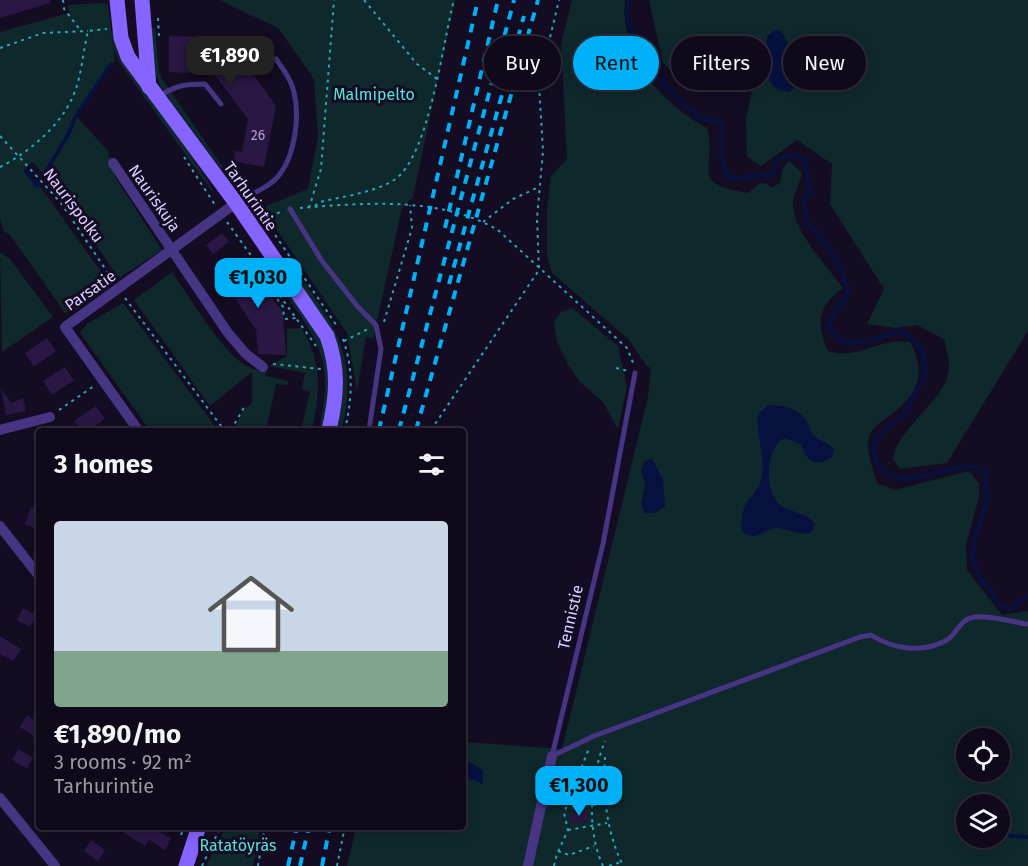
<!DOCTYPE html>
<meta charset="utf-8">
<style>
body{margin:0;font-family:"Fira Sans",sans-serif;background:#181223;color:#f1f3f6;height:100vh;display:flex;flex-direction:column;font-size:22px;white-space:nowrap}
*{box-sizing:border-box;margin:0}
p{font-size:20px;color:#9b9aa2}
.icon{flex:none;width:33px;height:33px;fill:none;stroke:currentColor;stroke-width:2;stroke-linecap:round;stroke-linejoin:round}
.map{position:relative;flex:1;overflow:hidden}
.panel{position:absolute;left:36px;top:428px;width:430px;height:402px;display:flex;flex-direction:column;background:#0f091a;border-radius:6px;box-shadow:0 3px 15px #0003,0 0 0 2px #2f2a39}
.panel>*{flex:none}
.top-card{position:absolute;left:484px;top:36px;width:453px;height:54px;display:flex;gap:12px}
.tools{position:absolute;left:956px;top:728px;display:grid;gap:12px}
.tools a{display:grid;place-items:center;width:54px;height:54px;border-radius:50%;background:#0f091a;box-shadow:0 3px 15px #0003,0 0 0 2px #2f2a39;font-size:30px}
.price{position:absolute;translate:-50% -51px;padding:0 14px;border-radius:12px;background:#00b1f8;color:#111;font-size:20px;line-height:39px;filter:drop-shadow(0 2px 3px #0008)}
.price::after{content:'';position:absolute;left:50%;top:36px;width:18px;height:14px;margin-left:-9px;background:inherit;clip-path:polygon(0 0,100% 0,50% 100%)}
.price.active{background:#222;color:#fff}
ul{padding:0;list-style:none}
li{display:grid;align-content:center;gap:12px;height:318px;padding:0 18px}
li+li{border-top:2px solid #2f2a39}
li span{display:grid;place-items:center;height:186px;border-radius:6px;color:#555}
li>.icon{margin-inline-start:auto}
span .icon{width:108px;height:108px;fill:#fffc;stroke-width:1}
li b{font-size:26px}
h2{display:flex;justify-content:space-between;align-items:center;height:72px;padding:0 18px;font-size:26px}
.chip{padding:0 21px;border-radius:27px;background:#0f091a;box-shadow:0 3px 15px #0003,0 0 0 2px #2f2a39;font-size:21px;line-height:54px}
.chip.active{background:#00b1f8;color:#111}
.map>svg:first-child{display:block}
</style>
<div class="map">
<svg width="1028" height="866" viewBox="0 0 1028 866">
<rect width="100%" height="100%" fill="#140c22"/>
<!-- green -->
<g fill="#0f282c" fill-rule="evenodd">
<path d="M220 0H455L413 197 402 208 373 339 366 337 357 391 347 333 271 221 266 206 308 189 318 136 314 79 278 28Z"/>
<path d="M572 0H625C620 56 660 103 707 128 718 169 686 183 748 193L760 183H766L771 188 780 183 783 168 789 161 802 173C800 185 793 193 793 204 793 231 827 266 843 288 817 307 816 323 828 351 859 361 879 337 910 342 924 368 922 387 899 408 889 418 874 423 869 437 865 450 874 471 877 483L895 490 969 471 979 484V497L966 545 967 570 1002 615 1028 611V866H347L356 827 464 826V742L562 749 648 397 651 368 647 366 628 339 552 273 547 256V210L551 176 567 159 561 44ZM966 738H999V771H966ZM966 804H999V837H966Z"/>
<path d="M649 0H1028V331L947 463 900 469 893 459C896 429 949 398 949 367 949 358 946 348 944 339L917 325 895 328 867 324 884 289 830 204 832 164 797 140 761 166 747 157 746 119 753 86 749 53 727 38 709 41 700 87H687L663 63Z"/>
<path d="M100 3 108 4 115 61 76 116 108 151 115 177 162 250 119 278 61 195 33 162 24 169 42 189 111 286 76 310 65 313 10 235 4 231 0 219V32L69 13 68 5Z"/>
<path d="M151 28H155L159 72 162 79 229 176 231 182 161 88 154 70Z"/>
<path d="M115 31 152 99 207 179 216 197 119 62 114 50 112 32Z"/>
<path d="M0 252 10 259 53 317 2 352Z"/>
<path d="M172 272C188 294 225 357 249 367 254 370 262 370 267 371L265 376 288 381 287 385 276 384 266 430H234L243 411 252 403V372L210 406 134 300Z"/>
<path d="M297 272C338 330 358 357 342 430H337C355 353 332 335 294 274Z"/>
<path d="M281 281 322 342 331 378 324 430H319C335 359 319 340 277 284Z"/>
<path d="M123 303 218 430H151L146 425 80 333 87 324Z"/>
<path d="M572 308 618 346 627 387 618 429 603 402 579 381 568 365 557 342 554 321 561 312Z"/>
<path d="M301 328C323 363 320 392 312 430H301L310 392 302 389 305 373 269 366 287 356V329Z"/>
<path d="M226 827H260L253 866H206Z"/>
</g>
<!-- water -->
<g fill="#071140">
<path d="M774 30H780C792 47 798 66 797 86L789 92C760 89 766 59 767 37Z"/>
<path d="M768 405C783 405 799 408 807 422 810 426 810 431 814 435 819 441 828 442 834 449L832 457C815 468 807 462 801 444L785 438C766 446 764 489 778 503 787 512 803 512 812 520L815 525 811 533C800 536 789 529 777 528 764 528 756 544 742 531 738 498 759 498 762 475 765 455 756 435 758 414Z"/>
<path d="M652 459 663 479 665 506C659 512 654 514 645 513L641 505 645 484 641 470 645 461Z"/>
<path d="M464 761 470 762 483 770V784L464 777Z"/>
</g>
<g fill="none" stroke-linecap="round" stroke-linejoin="round">
<!-- stream -->
<g stroke="#071140" stroke-width="4">
<path d="M630 0 626 14 643 60 680 101 702 119 721 122V159L729 178C745 179 756 174 772 175L778 158 794 155 805 161 810 193 804 200 809 226 818 233 841 269 849 292 832 318 829 327C845 356 876 337 900 331 917 339 929 356 925 376 923 383 916 390 913 396 910 401 909 408 905 413 893 428 865 436 876 459 897 505 950 454 985 470L987 501 974 540 973 560 982 582 993 593 996 601 1003 607 1011 609 1028 596"/>
<path d="M26 171 37 186 39 184"/>
<path d="M42 178 68 135 76 116 111 64"/>
<path d="M999 835 1028 837"/>
</g>
</g>
<!-- building -->
<g fill="#291744">
<path d="M0 0H50V3L0 18Z"/>
<path d="M169 36 228 38 276 106 264 167 233 161 235 151 242 152 248 119 214 74 169 72Z"/>
<path d="M222 233 229 242 213 254 206 245Z"/>
<path d="M242 260 283 312 286 355 258 354 256 330 220 276Z"/>
<path d="M47 338 56 351 34 367 25 353Z"/>
<path d="M65 367 74 380 52 395 43 381Z"/>
<path d="M1 388 11 403 23 398 26 411 6 415Z"/>
<path d="M96 406 105 419 89 430H81L74 421Z"/>
<path d="M31 507 39 510 37 529 25 524Z"/>
<path d="M23 608 37 615 30 627 17 620Z"/>
<path d="M0 636 21 649 13 661 0 654Z"/>
<path d="M27 715 39 723V740L20 727Z"/>
<path d="M18 749 33 758 27 769 12 760Z"/>
<path d="M587 811 589 820 571 824 569 814Z"/>
<path d="M113 826H147L171 838 165 850 149 840 145 846Z"/>
<path d="M91 840 105 850 98 861 84 851Z"/>
</g>
<g fill="none" stroke-linecap="round" stroke-linejoin="round">
<!-- path -->
<g stroke="#28a6b8" stroke-width="2" stroke-dasharray="3 4.5" stroke-linecap="butt">
<path d="M63 0 64 9 81 31"/>
<path d="M364 0 417 64 437 79"/>
<path d="M158 18 159 37"/>
<path d="M0 48 43 33 88 31"/>
<path d="M0 136 61 203 112 279"/>
<path d="M184 157 215 205"/>
<path d="M0 167C30 152 64 123 75 91 82 73 83 51 88 31L107 29"/>
<path d="M254 204 337 326"/>
<path d="M315 206 320 202C344 196 373 193 394 180 429 158 443 41 454 0"/>
<path d="M300 208C365 203 440 196 498 230L627 348 634 365"/>
<path d="M309 208 321 169 334 0"/>
<path d="M263 219 283 211"/>
<path d="M227 222 316 346"/>
<path d="M483 222 513 199 539 187"/>
<path d="M259 264 254 268 284 308 283 319"/>
<path d="M125 298 224 430"/>
<path d="M285 319 297 318"/>
<path d="M384 322 412 228 410 205"/>
<path d="M343 339C354 371 352 398 345 430"/>
<path d="M344 341 368 329"/>
<path d="M273 364 321 369"/>
<path d="M616 368 628 371"/>
<path d="M59 410 94 386"/>
<path d="M231 430 246 404"/>
<path d="M431 430 539 270 537 218 543 151 539 84 559 0"/>
<path d="M605 757C603 796 606 830 623 866"/>
<path d="M593 805 605 804"/>
<path d="M568 830 607 823"/>
<path d="M181 835 184 826"/>
<path d="M558 851 569 855 594 846"/>
<path d="M202 866 221 826"/>
<path d="M258 866 265 826"/>
<path d="M337 866 345 826"/>
<path d="M554 866 557 854 568 830 564 813 589 748"/>
<path d="M603 866C586 829 590 779 605 741"/>
<path d="M609 866 621 862"/>
</g>
<!-- lane -->
<g stroke="#473583" stroke-width="5">
<path d="M159 97C174 85 187 84 205 84L221 104"/>
<path d="M237 203C250 194 271 187 280 174 295 154 300 116 294 92 291 79 283 69 276 59"/>
<path d="M290 209 322 261 358 307 376 325 381 349 369 430"/>
<path d="M552 756 594 736 860 637 871 635C893 649 922 654 947 640 958 633 959 619 975 617 990 615 1011 622 1027 624"/>
<path d="M552 756 603 544 635 373"/>
</g>
<!-- street -->
<g stroke="#473583" stroke-width="10">
<path d="M113 163 228 333 246 354 263 367"/>
<path d="M0 430 50 417"/>
<path d="M138 430 65 327 236 203"/>
<path d="M0 526 39 576"/>
<path d="M0 798 55 866"/>
<path d="M528 866 552 756"/>
</g>
<!-- secondary -->
<g stroke="#8564ff" stroke-width="15">
<path d="M117 0 121 38 128 57 236 203 327 336C339 369 337 396 329 430"/>
<path d="M142 0 149 87"/>
<path d="M186 866 199 826"/>
</g>
<!-- rail -->
<g stroke="#00b1f8" stroke-width="4" stroke-dasharray="9 8" stroke-linecap="butt">
<path d="M445 228 498 0"/>
<path d="M449 284 524 16"/>
<path d="M379 430 478 0"/>
<path d="M399 430 514 0"/>
<path d="M416 430 538 0"/>
<path d="M288 866 297 826"/>
<path d="M300 866 309 826"/>
<path d="M322 866 330 826"/>
</g>
</g>
<g text-anchor="middle" stroke-width="6" stroke-linejoin="round" paint-order="stroke">
<!-- number labels -->
<g font-size="14" fill="#afa0d0">
<text x="258" y="140">26</text>
</g>
<!-- park labels -->
<g font-size="16" fill="#54e4db" stroke="#140c22">
<text x="374" y="100">Malmipelto</text>
<text x="238" y="851">Ratatöyräs</text>
</g>
<!-- street labels -->
<g font-size="16" fill="#dccdff" stroke="#140c22">
<text transform="translate(251 196) rotate(55)" y="6">Tarhurintie</text>
<text transform="translate(155 198) rotate(55)" y="6">Nauriskuja</text>
<text transform="translate(74 205) rotate(53)" y="6">Naurispolku</text>
<text transform="translate(90 290) rotate(-35)" y="6">Parsatie</text>
<text transform="translate(570 617) rotate(-77)" y="6">Tennistie</text>
</g>
</g>
</svg>
<div class="tools">
<a><svg class="icon" aria-label="locate" viewBox="0 0 24 24"><circle cx="12" cy="12" r="6"/><path d="M12 2v4M12 18v4M2 12h4M18 12h4"/></svg></a>
<a><svg class="icon" aria-label="layers" viewBox="0 0 24 24"><path d="M12 4l9 5-9 5-9-5zM3 14l9 5 9-5"/></svg></a>
</div>
<b class="price active" style="left:230px;top:87px">€1,890</b>
<b class="price" style="left:258px;top:309px">€1,030</b>
<b class="price" style="left:579px;top:817px">€1,300</b>
<div class="top-card">
<a class="chip">Buy</a>
<a class="chip active">Rent</a>
<a class="chip">Filters</a>
<a class="chip">New</a>
</div>
<section class="panel">
<h2>3 homes<svg class="icon" aria-label="filters" viewBox="0 0 24 24"><path d="M4 7h16M4 17h16"/><circle cx="9" cy="7" r="2"/><circle cx="15" cy="17" r="2"/></svg></h2>
<ul>
<li><span style="background:linear-gradient(#c9d6e8 70%,#7fa58c 0)"><svg class="icon" aria-label="home" viewBox="0 0 24 24"><path d="M3 11l9-7 9 7M6 9v11h12V9"/></svg></span><div><b>€1,890/mo</b><p>3 rooms · 92 m²</p><p>Tarhurintie</p></div></li>
</ul>
</section>
</div>
